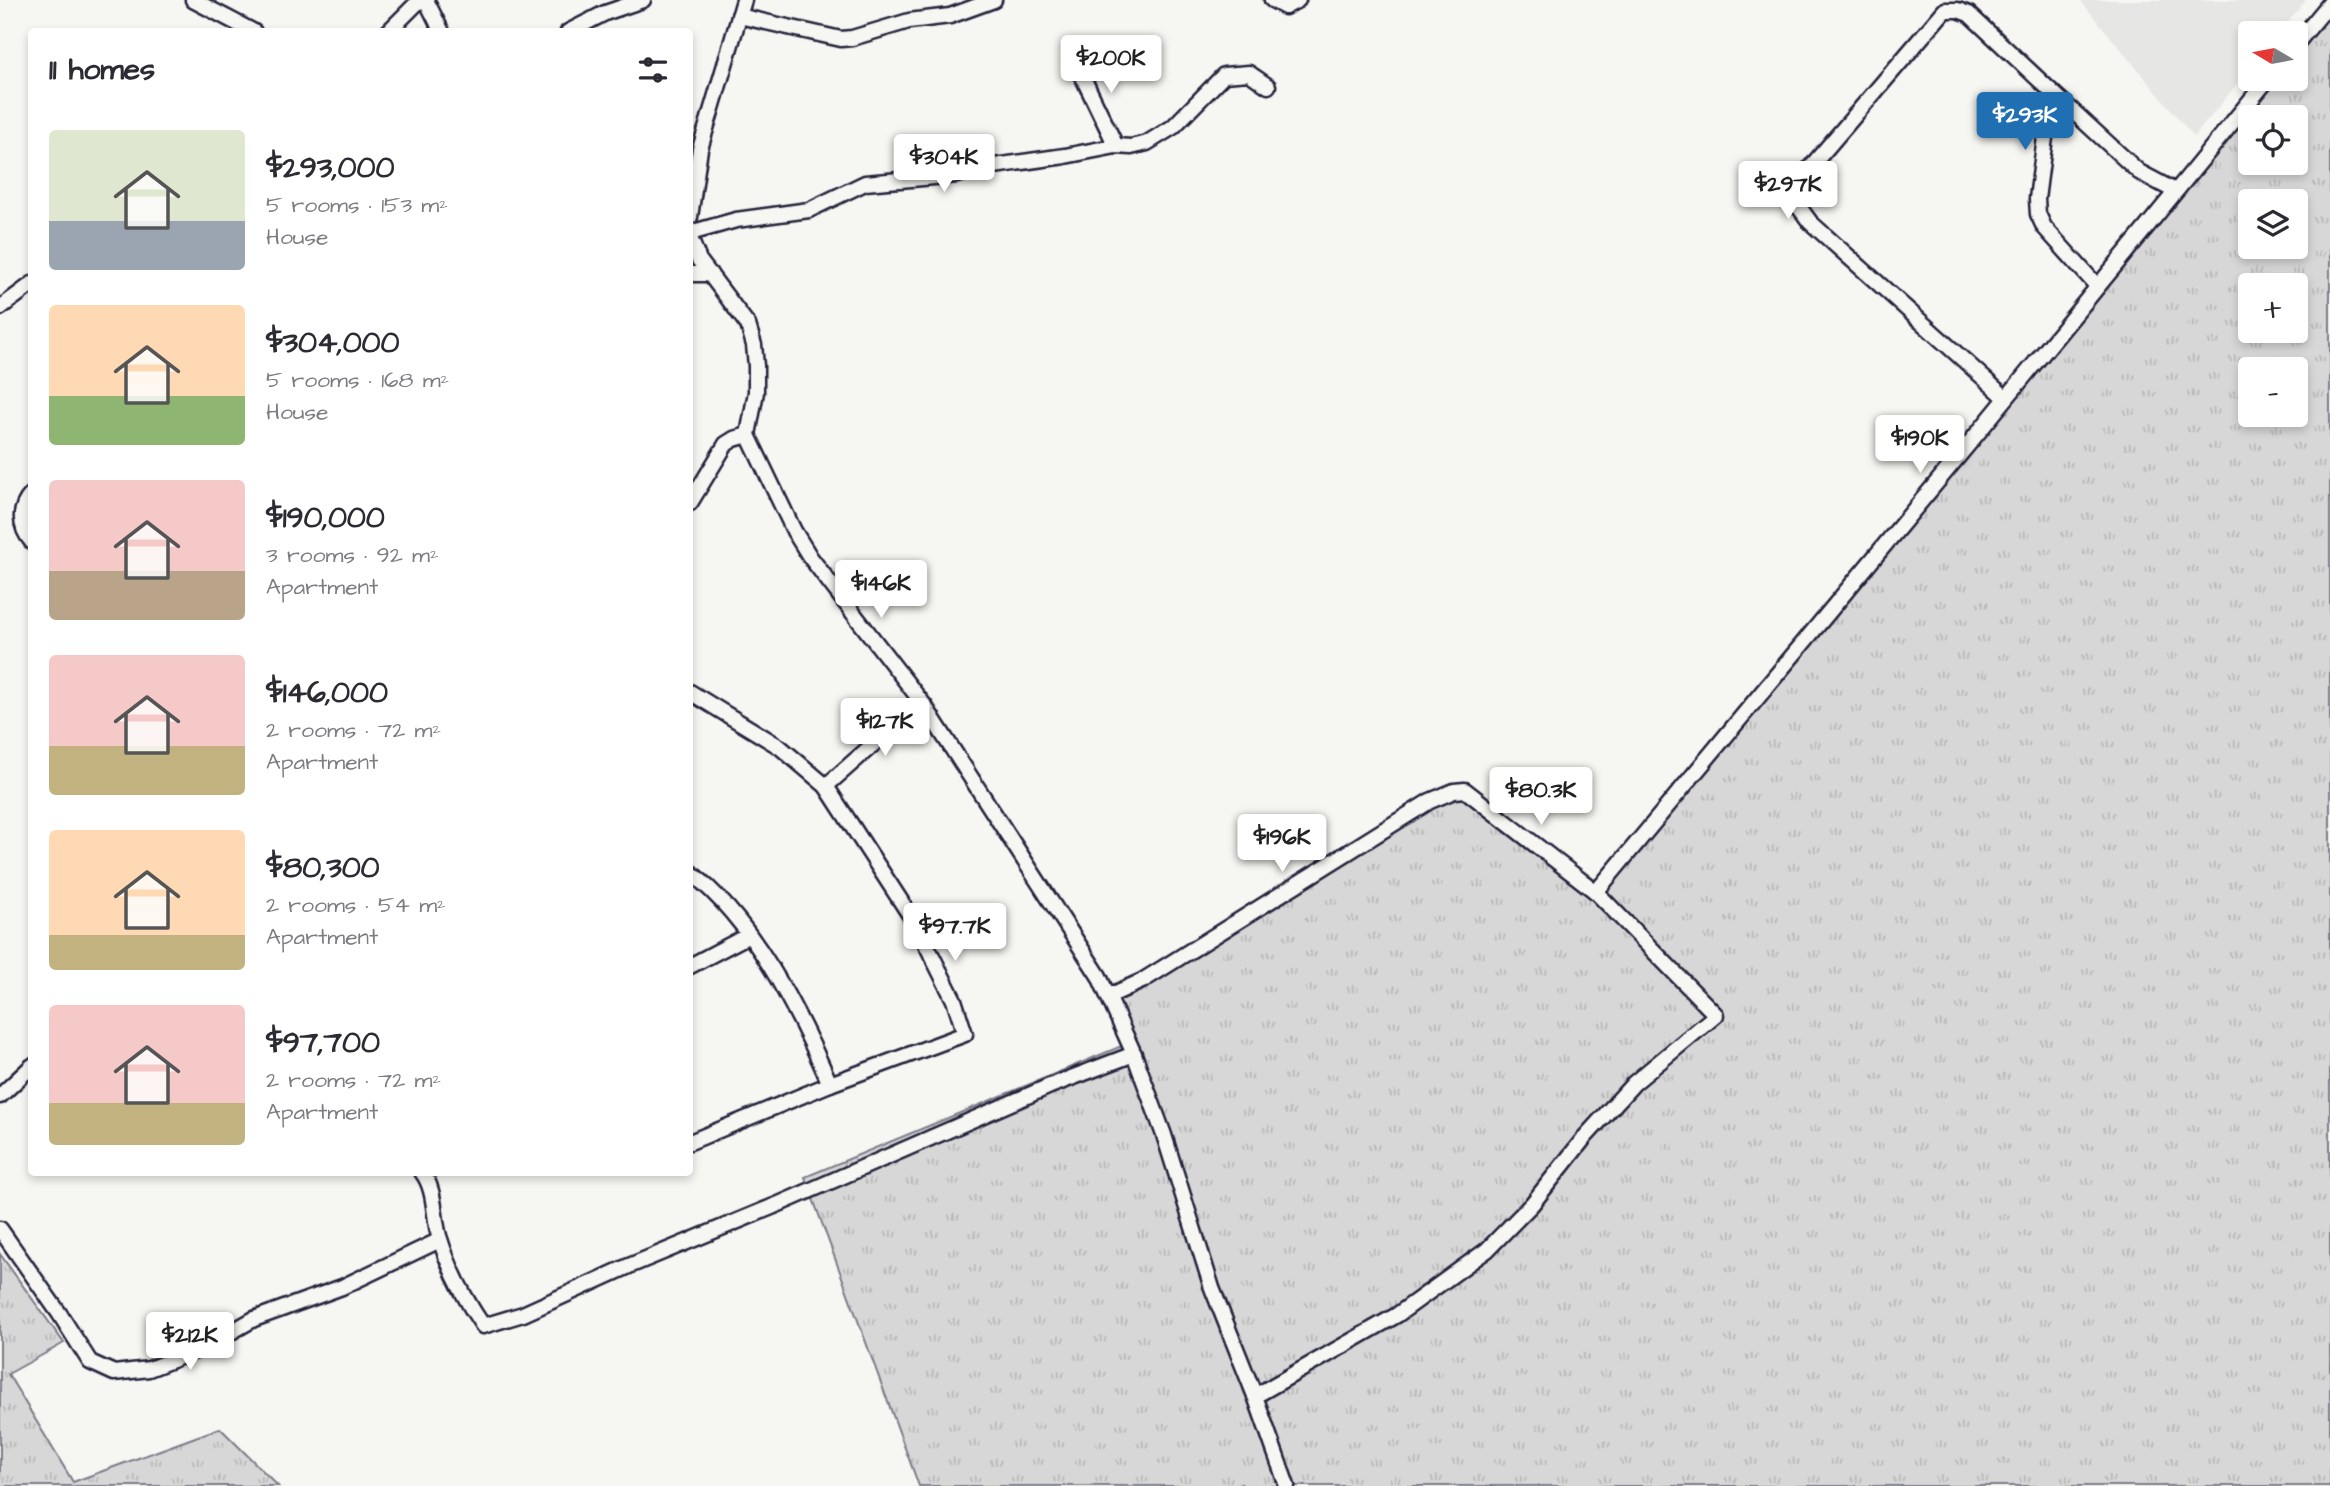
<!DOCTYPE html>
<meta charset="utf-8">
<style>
body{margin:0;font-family:"Architects Daughter",sans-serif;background:#f2f2f3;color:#2b2b33;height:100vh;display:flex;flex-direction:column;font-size:26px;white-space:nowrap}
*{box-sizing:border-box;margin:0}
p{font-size:23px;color:#7c7c81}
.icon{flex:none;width:38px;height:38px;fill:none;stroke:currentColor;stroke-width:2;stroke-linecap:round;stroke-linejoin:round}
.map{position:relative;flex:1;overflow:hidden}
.panel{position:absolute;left:28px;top:28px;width:665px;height:1148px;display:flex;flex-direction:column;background:#fff;border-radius:7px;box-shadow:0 4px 10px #0003}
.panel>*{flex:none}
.needle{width:46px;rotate:280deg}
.buttons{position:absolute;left:2238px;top:21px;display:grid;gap:14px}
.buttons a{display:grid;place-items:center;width:70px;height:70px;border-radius:7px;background:#fff;box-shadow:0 4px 10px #0003;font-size:35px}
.price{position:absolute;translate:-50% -60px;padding:0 16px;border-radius:7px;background:#fff;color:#222;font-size:23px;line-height:46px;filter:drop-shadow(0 2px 4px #0008)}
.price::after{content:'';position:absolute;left:50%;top:42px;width:21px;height:16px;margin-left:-10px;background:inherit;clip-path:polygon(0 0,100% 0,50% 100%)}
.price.selected{background:#1f6fb2;color:#fff}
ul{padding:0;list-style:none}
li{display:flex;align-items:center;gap:21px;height:175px;padding:0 21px}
li span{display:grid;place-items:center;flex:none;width:196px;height:140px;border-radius:7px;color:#555}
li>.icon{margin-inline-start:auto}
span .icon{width:84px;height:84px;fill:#fffc;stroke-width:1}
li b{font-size:30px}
h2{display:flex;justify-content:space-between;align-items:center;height:84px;padding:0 21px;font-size:30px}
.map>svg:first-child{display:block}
</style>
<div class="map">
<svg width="2330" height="1486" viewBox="0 0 2330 1486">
<defs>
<pattern id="grass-tufts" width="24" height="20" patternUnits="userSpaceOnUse" patternTransform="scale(1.75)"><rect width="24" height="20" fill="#d7d7d7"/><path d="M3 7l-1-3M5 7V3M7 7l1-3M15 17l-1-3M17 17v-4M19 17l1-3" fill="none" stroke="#b8b8b9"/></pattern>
</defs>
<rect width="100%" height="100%" fill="#f6f6f2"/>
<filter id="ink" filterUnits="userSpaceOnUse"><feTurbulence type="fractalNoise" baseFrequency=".0143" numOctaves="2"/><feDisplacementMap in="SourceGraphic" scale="14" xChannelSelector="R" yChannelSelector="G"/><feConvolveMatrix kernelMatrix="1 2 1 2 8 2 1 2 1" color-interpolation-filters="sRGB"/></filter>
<g filter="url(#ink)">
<!-- built -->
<path fill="#e6e6e4" d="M2080 0H2306L2279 33H2250V68L2194 137Z"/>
<!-- grass -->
<g fill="url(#grass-tufts)" stroke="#7c7c89" stroke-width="2" fill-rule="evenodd">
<path d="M2330 3V1486H1242L1241 1483 1233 1486H919L805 1177 1129 1043 1109 996 1345 855 1465 790 1596 891 2268 79H2296V44ZM2250 117H2296V163H2250ZM2250 201H2296V247H2250ZM2250 285H2296V331H2250ZM2250 369H2296V415H2250Z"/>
<path d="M0 1254 64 1343 8 1374 73 1482 220 1428 278 1486H0Z"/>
</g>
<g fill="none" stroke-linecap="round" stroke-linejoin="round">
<!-- minor casing -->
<g stroke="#22223b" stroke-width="19">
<g id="minor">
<path d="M193 0 254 32"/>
<path d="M426 0 442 32"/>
<path d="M1272 0 1285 7 1298 0"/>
<path d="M739 16 841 39 852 38 909 21 950 16 994 0"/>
<path d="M388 32 420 0"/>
<path d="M568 32 605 13 643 0"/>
<path d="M2296 44 2330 3"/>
<path d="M1074 59 1116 146"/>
<path d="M2051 91 2139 172 2175 191"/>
<path d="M690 217 700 149 744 0"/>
<path d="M690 233 736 220 809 210 865 183 957 175 980 168 1065 156 1116 146 1131 147 1147 143 1173 127 1224 75 1249 73 1268 86"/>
<path d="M690 238 699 260 748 325 754 345 756 366V392L748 435 794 531 810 557 924 705 1099 976 1134 1054 1164 1135 1212 1288 1255 1396 1287 1486"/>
<path d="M690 274H710"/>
<path d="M0 308 32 284"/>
<path d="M2006 398 1810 222 1796 203 1797 183 1945 10H1958L1969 14 2051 91 2037 199 2038 214 2044 227 2097 286"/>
<path d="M32 494C18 508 19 527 32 542"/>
<path d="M690 503 726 444 734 439 748 435"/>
<path d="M690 692 780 747 826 786 917 926 954 1000 965 1034 830 1084 690 1142"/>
<path d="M826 786 895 725 924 705"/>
<path d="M690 872C754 921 798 1011 830 1084"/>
<path d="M1596 892 1972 440 2268 79"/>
<path d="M690 966 749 935"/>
<path d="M1109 996 1142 981 1430 801 1454 791 1465 790 1596 892 1716 1015 1634 1083 1585 1137 1532 1204 1487 1250 1397 1315 1255 1396"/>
<path d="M0 1096 32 1066"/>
<path d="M422 1172C436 1190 433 1215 439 1236 449 1269 464 1298 483 1326L523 1314 629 1266 779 1204 1050 1086 1134 1054"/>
<path d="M0 1229 59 1313 90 1362 114 1373 149 1369 203 1348 254 1319 342 1287 440 1240"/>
</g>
</g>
<!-- minor -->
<use href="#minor" stroke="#f6f6f2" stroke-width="14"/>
</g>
</g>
</svg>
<div class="buttons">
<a><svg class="needle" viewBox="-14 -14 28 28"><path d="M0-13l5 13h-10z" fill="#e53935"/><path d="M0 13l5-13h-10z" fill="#7c7c81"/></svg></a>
<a><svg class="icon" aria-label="locate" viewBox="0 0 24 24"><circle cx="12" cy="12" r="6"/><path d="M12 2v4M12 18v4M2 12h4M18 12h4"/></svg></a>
<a><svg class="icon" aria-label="layers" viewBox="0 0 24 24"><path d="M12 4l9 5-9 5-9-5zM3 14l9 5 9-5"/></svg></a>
<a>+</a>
<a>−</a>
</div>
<b class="price" style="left:1111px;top:95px">$200K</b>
<b class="price selected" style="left:2025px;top:152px">$293K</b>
<b class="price" style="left:944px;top:194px">$304K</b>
<b class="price" style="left:1788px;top:221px">$297K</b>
<b class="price" style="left:1920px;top:475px">$190K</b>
<b class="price" style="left:881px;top:620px">$146K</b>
<b class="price" style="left:885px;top:758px">$127K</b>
<b class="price" style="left:1541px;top:827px">$80.3K</b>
<b class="price" style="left:1282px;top:874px">$196K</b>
<b class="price" style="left:955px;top:963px">$97.7K</b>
<b class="price" style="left:190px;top:1372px">$212K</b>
<section class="panel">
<h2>11 homes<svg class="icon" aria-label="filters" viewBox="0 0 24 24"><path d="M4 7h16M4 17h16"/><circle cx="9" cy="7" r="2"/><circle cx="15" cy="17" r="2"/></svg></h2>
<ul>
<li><span style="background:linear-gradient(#dfe7d0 65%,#9aa5b1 0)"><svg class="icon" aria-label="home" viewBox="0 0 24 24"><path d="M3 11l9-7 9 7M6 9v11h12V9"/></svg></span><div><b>$293,000</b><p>5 rooms · 153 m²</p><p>House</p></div></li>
<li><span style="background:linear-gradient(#ffd9b3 65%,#8fb573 0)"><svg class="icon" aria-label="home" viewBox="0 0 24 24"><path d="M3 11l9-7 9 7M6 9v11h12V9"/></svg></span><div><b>$304,000</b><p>5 rooms · 168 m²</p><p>House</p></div></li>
<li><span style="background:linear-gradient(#f6c9c9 65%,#b9a48a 0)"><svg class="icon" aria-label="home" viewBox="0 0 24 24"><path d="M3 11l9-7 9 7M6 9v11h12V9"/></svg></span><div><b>$190,000</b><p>3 rooms · 92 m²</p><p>Apartment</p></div></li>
<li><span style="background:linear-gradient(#f6c9c9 65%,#c2b280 0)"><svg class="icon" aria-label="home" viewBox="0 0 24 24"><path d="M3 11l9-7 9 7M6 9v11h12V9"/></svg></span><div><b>$146,000</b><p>2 rooms · 72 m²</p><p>Apartment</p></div></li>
<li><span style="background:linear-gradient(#ffd9b3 75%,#c2b280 0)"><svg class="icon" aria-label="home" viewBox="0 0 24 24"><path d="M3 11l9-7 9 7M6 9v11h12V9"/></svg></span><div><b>$80,300</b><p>2 rooms · 54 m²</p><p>Apartment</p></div></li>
<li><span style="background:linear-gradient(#f6c9c9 70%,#c2b280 0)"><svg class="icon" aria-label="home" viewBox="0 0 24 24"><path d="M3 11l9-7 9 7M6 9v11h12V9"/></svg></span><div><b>$97,700</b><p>2 rooms · 72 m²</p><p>Apartment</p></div></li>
</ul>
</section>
</div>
